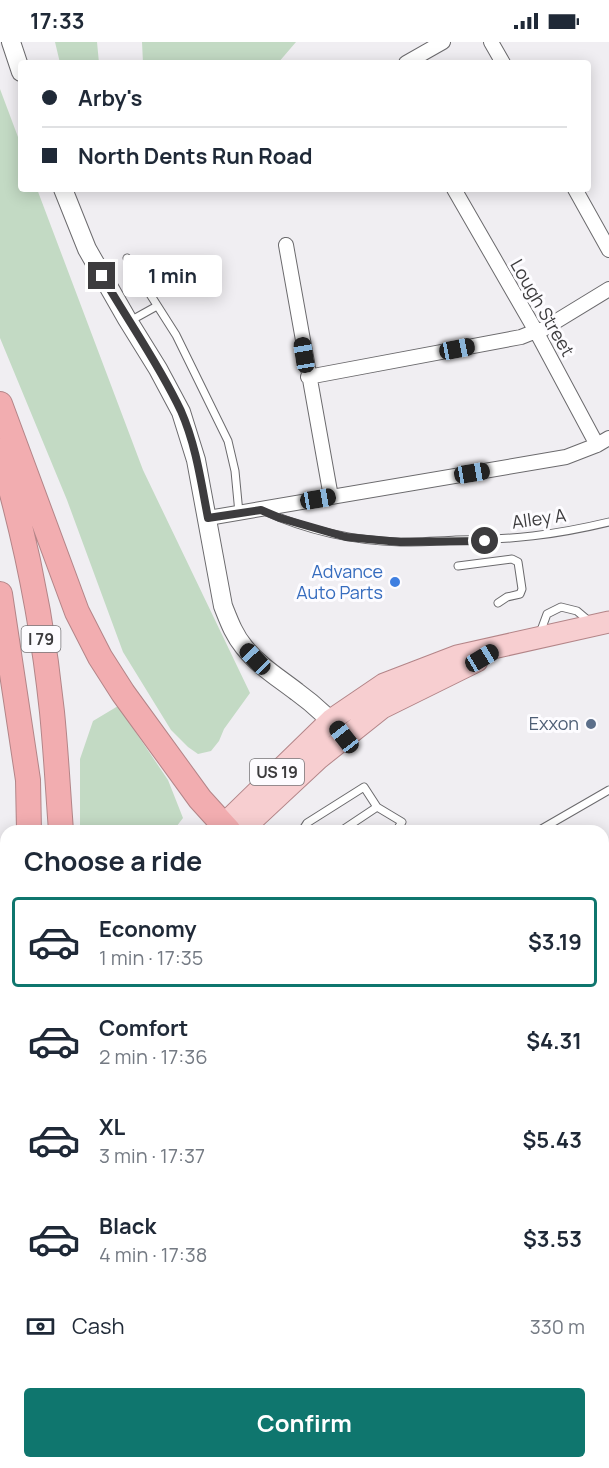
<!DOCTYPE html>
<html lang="en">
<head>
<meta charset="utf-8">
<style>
	body { margin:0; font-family:Manrope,sans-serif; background:#f6f6f7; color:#1f2937; height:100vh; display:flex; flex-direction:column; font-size:22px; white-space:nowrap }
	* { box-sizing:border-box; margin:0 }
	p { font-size:20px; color:#747a83 }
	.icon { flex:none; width:33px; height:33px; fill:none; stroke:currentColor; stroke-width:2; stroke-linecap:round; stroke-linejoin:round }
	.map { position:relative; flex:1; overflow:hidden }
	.side { position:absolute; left:0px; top:783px; width:609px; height:644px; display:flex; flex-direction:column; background:#fff; border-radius:18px 18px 0 0; box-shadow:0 3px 15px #0003 }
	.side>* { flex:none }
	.top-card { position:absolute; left:18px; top:18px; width:573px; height:132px; border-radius:6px; box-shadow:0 3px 15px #0003; display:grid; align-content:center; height:132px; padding:0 24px; background:#fff }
	.end { position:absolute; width:27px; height:27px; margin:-14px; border:8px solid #3d3c3e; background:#fff; box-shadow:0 0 0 3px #fff }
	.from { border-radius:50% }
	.bubble { position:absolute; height:42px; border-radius:6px; background:#fff; box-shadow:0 3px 15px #0003; font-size:20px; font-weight:700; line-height:42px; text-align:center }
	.car { position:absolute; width:18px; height:36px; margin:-18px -9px; border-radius:8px; box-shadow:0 0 4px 2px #0007; background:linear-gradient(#222 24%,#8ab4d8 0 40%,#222 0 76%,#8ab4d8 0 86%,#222 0) }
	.top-card b { display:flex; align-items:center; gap:21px; height:57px; font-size:22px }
	.top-card b+b { border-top:2px solid #e0e1e3 }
	.top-card i { width:15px; height:15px; background:#1f2937 }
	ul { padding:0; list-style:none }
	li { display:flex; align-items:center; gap:18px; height:90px; margin:0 12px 9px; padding:0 12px; border:3px solid transparent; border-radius:6px }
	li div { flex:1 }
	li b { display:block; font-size:22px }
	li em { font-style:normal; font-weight:700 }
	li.active { border-color:#0f766e }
	li>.icon { width:54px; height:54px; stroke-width:1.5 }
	h2 { padding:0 24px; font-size:27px; line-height:72px }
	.pay { display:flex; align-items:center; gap:15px; height:66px; padding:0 24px; font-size:22px }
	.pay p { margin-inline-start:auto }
	.button { display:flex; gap:12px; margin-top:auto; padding:12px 24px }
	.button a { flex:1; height:69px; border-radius:6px; background:#0f766e; color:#fff; font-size:24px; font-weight:700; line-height:69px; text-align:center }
	.status { display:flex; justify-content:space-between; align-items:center; height:42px; padding:0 30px; background:#fff; direction:ltr }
	.status svg { height:16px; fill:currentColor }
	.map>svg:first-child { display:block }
	.green { fill:#c3dac4 }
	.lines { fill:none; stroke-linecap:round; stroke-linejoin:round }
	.lane-casing { stroke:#6b6a6d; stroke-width:9 }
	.street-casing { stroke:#6b6a6d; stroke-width:16 }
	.secondary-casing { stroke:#6b6a6d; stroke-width:20 }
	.primary-casing { stroke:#b38588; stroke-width:23 }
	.highway-casing { stroke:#b38588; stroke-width:26 }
	.lane { stroke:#fff; stroke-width:7 }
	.street { stroke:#fff; stroke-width:14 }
	.secondary { stroke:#fff; stroke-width:18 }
	.primary { stroke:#f7ced0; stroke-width:21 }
	.highway { stroke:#f2adb0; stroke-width:24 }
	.route { stroke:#3d3c3e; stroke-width:8 }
	.shop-dot { fill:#3f7fe0; stroke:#fdfcff; stroke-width:2 }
	.service-dot { fill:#5c6f8a; stroke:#fdfcff; stroke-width:2 }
	.labels { text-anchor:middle; stroke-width:6; stroke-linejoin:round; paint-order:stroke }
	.shield { fill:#fdfcff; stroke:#777678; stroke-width:1.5 }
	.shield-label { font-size:16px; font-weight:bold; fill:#3d3c3e }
	.street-label { font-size:18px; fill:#3d3c3e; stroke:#fdfcff }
	.shop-label { font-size:18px; fill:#366cbe; stroke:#fdfcff; text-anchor:end }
	.service-label { font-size:18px; fill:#4e5e75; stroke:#fdfcff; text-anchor:end }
</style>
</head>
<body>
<div class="status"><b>17:33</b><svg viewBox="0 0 49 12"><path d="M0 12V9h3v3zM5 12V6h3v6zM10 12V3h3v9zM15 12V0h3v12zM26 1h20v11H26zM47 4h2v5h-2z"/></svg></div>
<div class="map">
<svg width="609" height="1426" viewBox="0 0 609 1426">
	<rect width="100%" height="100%" fill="#f0eef2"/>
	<path class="green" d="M55 0H97L99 21H60Z
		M142 0H296L278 21H143Z
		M0 47 21 103V147H37L143 428 250 651 224 687 219 699 211 709 198 712 188 705 171 688 123 610 67 458 0 296Z
		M118 664 168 738 183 776 173 789H80V717L93 679Z
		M603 1163 609 1170V1426H212V1421L603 1420Z
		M14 1420H151L152 1426H12Z"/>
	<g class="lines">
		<g class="lane-casing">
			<path id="lane" d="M127 216 176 293 228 399 235 429 239 471
				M130 279 157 264
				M264 469C306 488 354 499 401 500 419 500 437 499 456 498 511 498 555 493 609 480
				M458 524 512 517 518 520 522 547 520 552 507 555 498 561
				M540 591 547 572 561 565 577 569 590 580
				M302 789 307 781 364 745 377 765 402 780 396 789
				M341 789 377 765
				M538 789 609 748
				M603 908 609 910"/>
		</g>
		<g class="street-casing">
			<path id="street" d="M491 0 503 21
				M406 21 443 0
				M454 147 537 291 597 403
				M575 147 609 208
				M286 203 331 455
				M537 291 609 247
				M308 335 521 295 536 289
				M208 476 566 415 597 403 609 396"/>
		</g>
		<g class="secondary-casing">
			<path id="secondary" d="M11 0 21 30
				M63 147 87 207 127 277 158 327 181 370 196 418 223 564C229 579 234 593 244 605 259 624 279 636 297 650 315 663 331 678 344 695"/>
		</g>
		<g class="primary-casing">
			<path id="primary" d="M217 789 331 678 384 642 457 614 609 580
				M241 789 318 717 382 666 477 619
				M0 993 6 988
				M0 1022 6 1016"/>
		</g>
		<g class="highway-casing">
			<path id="highway" d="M0 362 77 570 100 615 123 651 200 757 229 789
				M0 409C25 493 43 583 52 670 56 710 58 749 61 789
				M0 552 28 738 29 789
				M0 843 6 856
				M0 1147 6 1111
				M0 1301 6 1279
				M0 1356 6 1346"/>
		</g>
		<use href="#lane" class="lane"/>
		<use href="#street" class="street"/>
		<use href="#secondary" class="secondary"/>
		<use href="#primary" class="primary"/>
		<use href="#highway" class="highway"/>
	</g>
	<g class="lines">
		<path class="route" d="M102 234C128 279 159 322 181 369 196 403 201 440 208 476L261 468 280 476 346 495 400 500 485 499"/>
	</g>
	<circle class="shop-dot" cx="395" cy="540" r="6"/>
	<circle class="service-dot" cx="591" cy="682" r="6"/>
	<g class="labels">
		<g class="shield">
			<rect x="21.5" y="584" width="39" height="26" rx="4.5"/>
			<rect x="250" y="717" width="54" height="26" rx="4.5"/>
		</g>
		<g class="shield-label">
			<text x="41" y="603">I 79</text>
			<text x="277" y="736">US 19</text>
		</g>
		<g class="street-label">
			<text transform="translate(542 266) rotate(60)" y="6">Lough Street</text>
			<text transform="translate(539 477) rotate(-8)" y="6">Alley A</text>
		</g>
		<g class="shop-label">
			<text x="383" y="536">Advance<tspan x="383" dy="21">Auto Parts</tspan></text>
		</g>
		<g class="service-label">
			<text x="579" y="688">Exxon</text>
		</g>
	</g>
</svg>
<i class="end from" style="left:485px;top:499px"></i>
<i class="end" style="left:102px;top:234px"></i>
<div class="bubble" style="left:123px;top:213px;width:99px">1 min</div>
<i class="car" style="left:457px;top:307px;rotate:79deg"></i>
<i class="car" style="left:304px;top:313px;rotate:351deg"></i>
<i class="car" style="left:472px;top:431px;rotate:81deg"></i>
<i class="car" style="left:318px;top:457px;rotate:80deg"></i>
<i class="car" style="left:482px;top:616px;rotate:59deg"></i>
<i class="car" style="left:255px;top:617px;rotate:316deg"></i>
<i class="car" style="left:344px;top:695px;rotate:322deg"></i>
<div class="top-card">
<b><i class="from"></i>Arby's</b>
<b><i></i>North Dents Run Road</b>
</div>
<section class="side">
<h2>Choose a ride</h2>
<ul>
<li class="active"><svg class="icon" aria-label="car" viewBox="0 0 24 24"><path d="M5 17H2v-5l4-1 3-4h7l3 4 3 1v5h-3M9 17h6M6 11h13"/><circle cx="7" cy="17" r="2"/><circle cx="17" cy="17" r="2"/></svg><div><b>Economy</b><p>1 min · 17:35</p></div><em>$3.19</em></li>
<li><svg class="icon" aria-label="car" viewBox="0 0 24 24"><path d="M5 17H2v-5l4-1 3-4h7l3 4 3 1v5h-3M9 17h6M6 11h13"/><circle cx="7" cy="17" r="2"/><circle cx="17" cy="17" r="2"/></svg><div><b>Comfort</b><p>2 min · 17:36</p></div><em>$4.31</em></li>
<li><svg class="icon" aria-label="car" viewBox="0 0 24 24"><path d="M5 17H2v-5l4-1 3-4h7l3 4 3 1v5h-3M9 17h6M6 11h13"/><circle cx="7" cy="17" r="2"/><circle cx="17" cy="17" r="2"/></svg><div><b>XL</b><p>3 min · 17:37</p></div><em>$5.43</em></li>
<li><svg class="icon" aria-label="car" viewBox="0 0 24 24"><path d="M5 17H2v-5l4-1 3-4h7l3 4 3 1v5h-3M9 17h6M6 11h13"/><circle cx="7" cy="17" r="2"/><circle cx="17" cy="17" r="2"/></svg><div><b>Black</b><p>4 min · 17:38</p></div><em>$3.53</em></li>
</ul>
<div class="pay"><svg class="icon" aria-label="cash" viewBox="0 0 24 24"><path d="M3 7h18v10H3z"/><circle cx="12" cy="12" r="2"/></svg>Cash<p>330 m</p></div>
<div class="button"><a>Confirm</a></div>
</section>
</div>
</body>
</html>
